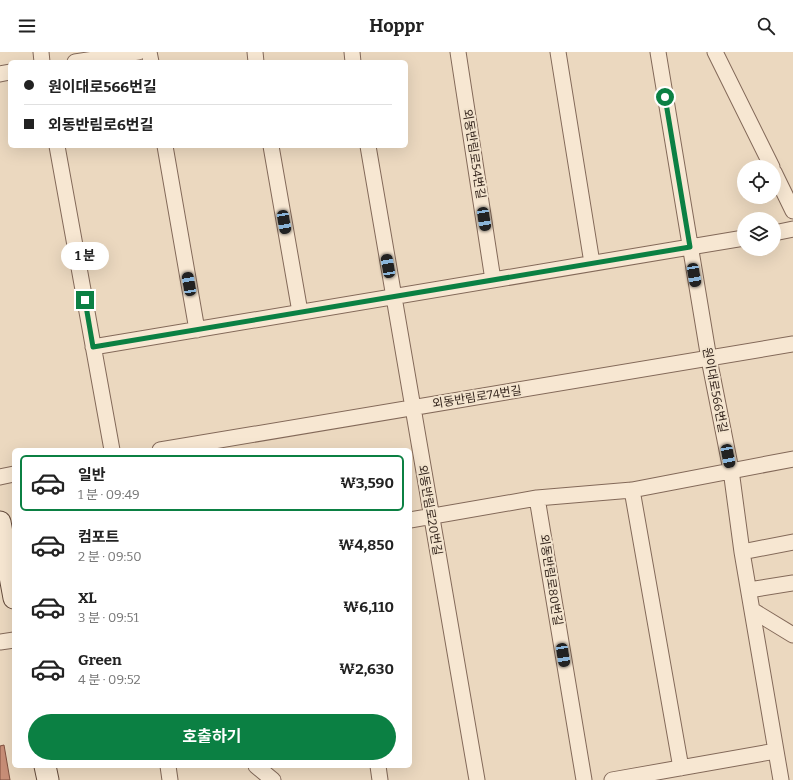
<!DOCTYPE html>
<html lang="ko">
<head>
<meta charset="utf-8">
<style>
	body { margin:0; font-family:Bitter,"Noto Sans KR",serif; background:#f2f2f2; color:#222; height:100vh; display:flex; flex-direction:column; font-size:15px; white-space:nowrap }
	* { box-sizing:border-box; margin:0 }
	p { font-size:13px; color:#767676 }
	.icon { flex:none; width:22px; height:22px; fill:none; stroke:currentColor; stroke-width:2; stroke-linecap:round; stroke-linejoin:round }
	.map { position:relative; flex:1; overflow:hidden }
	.sheet { position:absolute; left:12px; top:396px; width:400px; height:320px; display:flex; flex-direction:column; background:#fff; border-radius:6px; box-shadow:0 4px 16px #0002 }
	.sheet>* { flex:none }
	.guide { position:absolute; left:8px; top:8px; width:400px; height:88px; border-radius:6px; box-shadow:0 4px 16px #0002; display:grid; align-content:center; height:88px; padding:0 16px; background:#fff }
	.buttons { position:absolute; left:737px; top:108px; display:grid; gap:8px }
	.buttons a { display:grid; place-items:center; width:44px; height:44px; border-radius:50%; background:#fff; box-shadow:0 4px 16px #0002; font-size:20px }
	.end { position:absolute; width:18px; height:18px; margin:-9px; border:5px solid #0b8043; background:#fff; box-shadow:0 0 0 2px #fff }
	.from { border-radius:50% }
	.bubble { position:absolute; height:28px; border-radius:14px; background:#fff; box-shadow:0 4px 16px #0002; font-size:13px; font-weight:700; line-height:28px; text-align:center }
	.car { position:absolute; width:12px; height:24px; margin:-12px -6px; border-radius:5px; box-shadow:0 0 3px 1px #0007; background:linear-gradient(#222 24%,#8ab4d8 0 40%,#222 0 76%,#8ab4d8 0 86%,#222 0) }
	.guide b { display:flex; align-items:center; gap:14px; height:38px; font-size:15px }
	.guide b+b { border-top:1px solid #e0e0e0 }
	.guide i { width:10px; height:10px; background:#222 }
	ul { padding:7px 0 0; list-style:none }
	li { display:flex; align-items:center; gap:12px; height:56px; margin:0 8px 6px; padding:0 8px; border:2px solid transparent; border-radius:6px }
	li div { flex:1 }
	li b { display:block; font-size:15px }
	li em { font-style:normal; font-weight:700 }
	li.active { border-color:#0b8043 }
	li>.icon { width:36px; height:36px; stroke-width:1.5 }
	.action { display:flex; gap:8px; margin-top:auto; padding:8px 16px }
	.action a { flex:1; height:46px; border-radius:24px; background:#0b8043; color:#fff; font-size:16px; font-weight:700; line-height:46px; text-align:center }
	header { display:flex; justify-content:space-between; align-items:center; height:52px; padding:0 16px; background:#fff; font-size:18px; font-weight:700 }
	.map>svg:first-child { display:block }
	.building { fill:#c88e77; stroke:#815140 }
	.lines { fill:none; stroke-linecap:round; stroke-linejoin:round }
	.minor-casing { stroke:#836959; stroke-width:17 }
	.secondary-casing { stroke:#644b3c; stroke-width:23 }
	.minor { stroke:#f7e7d2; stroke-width:15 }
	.secondary { stroke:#f7e7d2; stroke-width:21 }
	.route { stroke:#0b8043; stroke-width:5 }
	.labels { text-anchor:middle; stroke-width:4; stroke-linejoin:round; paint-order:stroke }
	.street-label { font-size:12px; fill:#33241c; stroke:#f3e4ce }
</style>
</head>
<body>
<header><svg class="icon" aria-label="menu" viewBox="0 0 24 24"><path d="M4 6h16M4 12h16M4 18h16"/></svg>Hoppr<svg class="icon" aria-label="search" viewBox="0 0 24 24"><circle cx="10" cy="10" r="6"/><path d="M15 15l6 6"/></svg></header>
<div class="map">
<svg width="793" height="728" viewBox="0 0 793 728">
	<rect width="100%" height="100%" fill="#ebd8bf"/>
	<path class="building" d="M4 693 10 728H0V694Z"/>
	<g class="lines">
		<g class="minor-casing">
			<path id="minor" d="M41 0 42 10
				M149 0 151 10
				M255 0 256 10
				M352 0 353 10
				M458 0 493 228
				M558 0 592 211
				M658 0 709 307 731 418 742 500 781 728
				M715 0 772 115
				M75 10 138 0
				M0 22 10 20
				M57 94 112 398
				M165 94 197 278
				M271 94 300 260
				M368 94 477 728
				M774 120 793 159
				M774 181 793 177
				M93 295 744 186
				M160 398 793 292
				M0 425 14 422
				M632 438 681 716
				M537 446 584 728
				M410 468 537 446 632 438 793 407
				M742 500 793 490
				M749 538 793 531
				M752 558 793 583
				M0 590 14 588
				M168 714 170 728
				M256 714 273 728
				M378 714 380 728
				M612 728 776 699"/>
		</g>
		<g class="secondary-casing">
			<path id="secondary" d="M0 470 14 546
				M45 714 48 728"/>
		</g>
		<use href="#minor" class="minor"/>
		<use href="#secondary" class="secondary"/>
	</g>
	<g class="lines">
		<path class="route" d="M85 248 93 295 690 195 665 45"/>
	</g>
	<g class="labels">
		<g class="street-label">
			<text transform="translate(474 102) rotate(81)" y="4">외동반림로54번길</text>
			<text transform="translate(715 338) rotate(79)" y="4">원이대로566번길</text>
			<text transform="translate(477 345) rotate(-9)" y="4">외동반림로74번길</text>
			<text transform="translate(430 458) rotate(80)" y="4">외동반림로20번길</text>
			<text transform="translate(551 528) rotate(81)" y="4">외동반림로80번길</text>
		</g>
	</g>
</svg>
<div class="buttons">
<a><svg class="icon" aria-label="locate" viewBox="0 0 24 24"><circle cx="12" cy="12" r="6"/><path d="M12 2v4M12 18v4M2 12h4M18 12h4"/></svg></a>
<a><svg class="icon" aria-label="layers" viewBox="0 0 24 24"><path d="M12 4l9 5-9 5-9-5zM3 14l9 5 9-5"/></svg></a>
</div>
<i class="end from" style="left:665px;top:45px"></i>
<i class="end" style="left:85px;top:248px"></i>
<div class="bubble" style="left:61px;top:190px;width:48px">1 분</div>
<i class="car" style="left:484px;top:167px;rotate:171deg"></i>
<i class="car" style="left:284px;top:170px;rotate:170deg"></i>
<i class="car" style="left:388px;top:214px;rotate:350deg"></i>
<i class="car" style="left:694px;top:223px;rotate:170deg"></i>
<i class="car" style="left:189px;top:232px;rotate:350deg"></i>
<i class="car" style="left:728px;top:404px;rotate:169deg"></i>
<i class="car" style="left:563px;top:603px;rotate:171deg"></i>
<div class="guide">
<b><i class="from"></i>원이대로566번길</b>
<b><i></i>외동반림로6번길</b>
</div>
<section class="sheet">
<ul>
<li class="active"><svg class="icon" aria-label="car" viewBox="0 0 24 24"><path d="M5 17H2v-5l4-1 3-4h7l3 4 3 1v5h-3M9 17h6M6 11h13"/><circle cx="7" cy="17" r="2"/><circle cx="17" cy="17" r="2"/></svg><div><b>일반</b><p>1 분 · 09:49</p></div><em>₩3,590</em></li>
<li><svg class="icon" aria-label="car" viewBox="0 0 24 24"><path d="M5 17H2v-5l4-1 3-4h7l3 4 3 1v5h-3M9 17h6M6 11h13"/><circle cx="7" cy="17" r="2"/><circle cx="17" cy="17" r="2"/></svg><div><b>컴포트</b><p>2 분 · 09:50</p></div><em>₩4,850</em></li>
<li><svg class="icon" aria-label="car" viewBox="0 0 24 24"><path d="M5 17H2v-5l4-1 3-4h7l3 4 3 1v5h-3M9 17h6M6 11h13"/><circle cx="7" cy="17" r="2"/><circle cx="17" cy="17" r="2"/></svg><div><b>XL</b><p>3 분 · 09:51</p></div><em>₩6,110</em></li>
<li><svg class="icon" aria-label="car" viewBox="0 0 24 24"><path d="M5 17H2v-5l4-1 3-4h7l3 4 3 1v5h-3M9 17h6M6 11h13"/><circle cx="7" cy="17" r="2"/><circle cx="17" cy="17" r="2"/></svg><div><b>Green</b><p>4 분 · 09:52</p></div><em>₩2,630</em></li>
</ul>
<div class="action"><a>호출하기</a></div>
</section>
</div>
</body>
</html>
